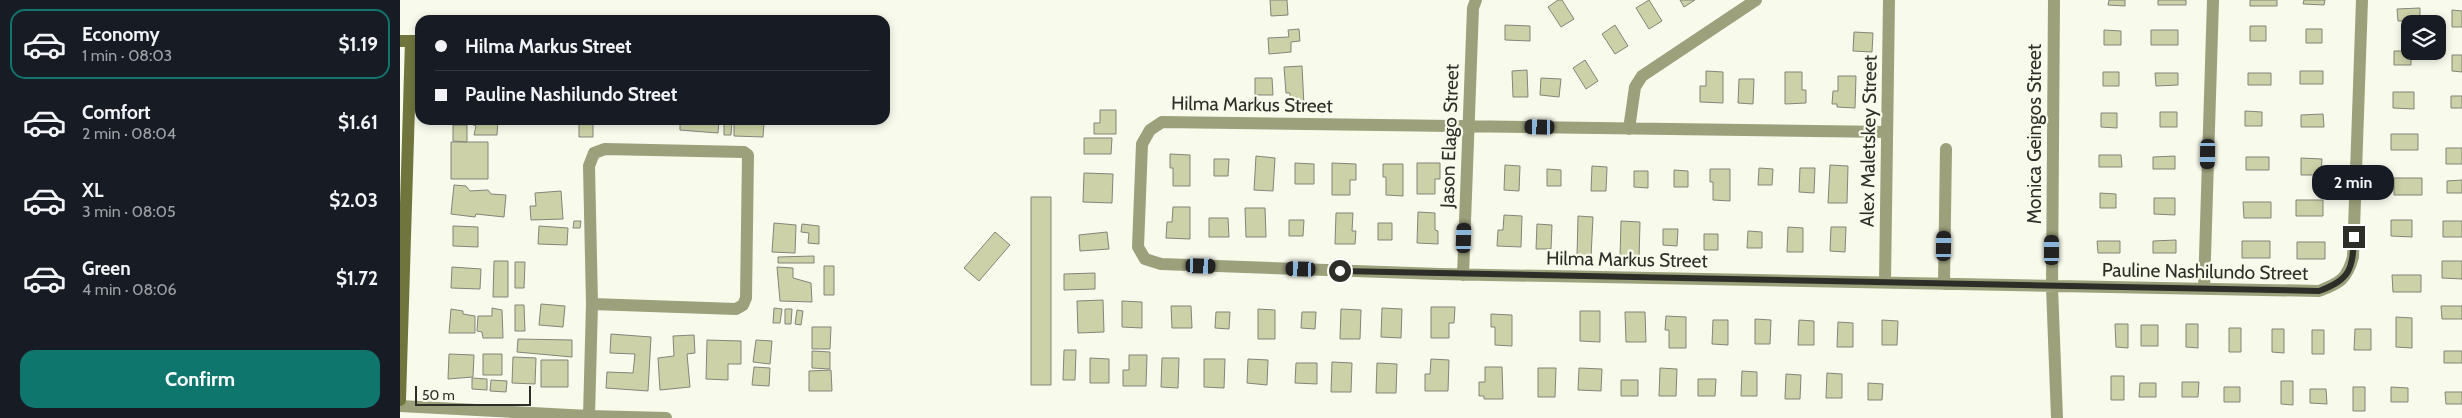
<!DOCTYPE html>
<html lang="en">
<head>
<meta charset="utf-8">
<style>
	body { margin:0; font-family:Cabin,sans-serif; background:#242831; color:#f1f3f6; height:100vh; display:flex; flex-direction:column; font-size:19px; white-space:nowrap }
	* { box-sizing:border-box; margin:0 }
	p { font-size:16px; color:#9ea1a6 }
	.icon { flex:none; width:28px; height:28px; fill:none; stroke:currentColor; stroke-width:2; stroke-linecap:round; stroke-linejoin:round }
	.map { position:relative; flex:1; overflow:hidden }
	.side { display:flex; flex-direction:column; background:#171b24; width:400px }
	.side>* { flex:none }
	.guide { position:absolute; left:15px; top:15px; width:475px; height:110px; border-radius:15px; box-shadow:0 2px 8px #0003; display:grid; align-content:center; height:110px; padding:0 20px; background:#171b24 }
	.fabs { position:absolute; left:2001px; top:15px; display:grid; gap:10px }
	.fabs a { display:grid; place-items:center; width:45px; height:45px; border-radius:10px; background:#171b24; box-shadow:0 2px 8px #0003; font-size:25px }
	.scale { position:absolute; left:15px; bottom:12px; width:116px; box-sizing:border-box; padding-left:5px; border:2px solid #2d2e28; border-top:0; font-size:14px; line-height:18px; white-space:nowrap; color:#2d2e28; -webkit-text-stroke:4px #f8faec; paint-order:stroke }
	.end { position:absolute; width:22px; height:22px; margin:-11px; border:6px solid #2d2e28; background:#fff; box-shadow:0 0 0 2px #fff }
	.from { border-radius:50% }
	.bubble { position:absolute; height:35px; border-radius:15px; background:#171b24; box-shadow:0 2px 8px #0003; font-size:16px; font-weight:700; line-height:35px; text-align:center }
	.car { position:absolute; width:15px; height:30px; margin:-15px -8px; border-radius:6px; box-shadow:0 0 4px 1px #0007; background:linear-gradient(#222 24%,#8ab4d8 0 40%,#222 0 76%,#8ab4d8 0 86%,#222 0) }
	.guide b { display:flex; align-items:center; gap:18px; height:48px; font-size:19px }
	.guide b+b { border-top:1px solid #363941 }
	.guide i { width:12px; height:12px; background:#f1f3f6 }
	ul { padding:9px 0 0; list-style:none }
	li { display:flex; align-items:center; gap:15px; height:70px; margin:0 10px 8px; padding:0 10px; border:2px solid transparent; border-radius:15px }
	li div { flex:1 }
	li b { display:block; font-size:19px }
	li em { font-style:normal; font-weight:700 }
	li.on { border-color:#0f766e }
	li>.icon { width:45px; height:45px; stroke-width:1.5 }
	.button { display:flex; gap:10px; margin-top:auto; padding:10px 20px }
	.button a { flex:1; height:58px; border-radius:15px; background:#0f766e; color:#fff; font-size:20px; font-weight:700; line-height:58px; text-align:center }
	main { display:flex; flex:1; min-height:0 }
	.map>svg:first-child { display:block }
	.building { fill:#ccd1a7; stroke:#838579 }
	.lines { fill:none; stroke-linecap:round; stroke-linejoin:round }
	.street { stroke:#9ca07b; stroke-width:12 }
	.secondary { stroke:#70753d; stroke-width:12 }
	.route { stroke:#2d2e28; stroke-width:6 }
	.labels { text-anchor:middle; stroke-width:4.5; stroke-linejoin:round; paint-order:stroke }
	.street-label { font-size:19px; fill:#2d2e28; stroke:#f8faec }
</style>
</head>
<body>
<main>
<section class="side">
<ul>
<li class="on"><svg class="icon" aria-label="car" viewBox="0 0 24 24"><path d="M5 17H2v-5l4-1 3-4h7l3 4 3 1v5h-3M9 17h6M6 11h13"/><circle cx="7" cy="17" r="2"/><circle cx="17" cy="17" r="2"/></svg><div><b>Economy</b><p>1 min · 08:03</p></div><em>$1.19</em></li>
<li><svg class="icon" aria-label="car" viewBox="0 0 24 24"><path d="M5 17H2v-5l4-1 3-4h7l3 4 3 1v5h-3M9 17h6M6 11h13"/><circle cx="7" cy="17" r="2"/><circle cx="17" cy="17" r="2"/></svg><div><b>Comfort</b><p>2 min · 08:04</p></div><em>$1.61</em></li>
<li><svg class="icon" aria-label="car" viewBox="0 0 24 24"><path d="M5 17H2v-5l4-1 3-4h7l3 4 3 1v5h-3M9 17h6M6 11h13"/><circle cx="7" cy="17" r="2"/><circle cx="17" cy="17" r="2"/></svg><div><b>XL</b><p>3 min · 08:05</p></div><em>$2.03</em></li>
<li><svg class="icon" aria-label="car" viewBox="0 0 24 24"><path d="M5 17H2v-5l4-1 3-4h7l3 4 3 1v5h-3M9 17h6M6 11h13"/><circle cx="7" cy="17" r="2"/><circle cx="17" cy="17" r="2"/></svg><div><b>Green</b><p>4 min · 08:06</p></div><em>$1.72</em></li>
</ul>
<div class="button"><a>Confirm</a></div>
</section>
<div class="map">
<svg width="2062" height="418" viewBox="0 0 2062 418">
	<rect width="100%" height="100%" fill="#f8faec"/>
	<path class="building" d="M870 0H887L888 15 871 16Z
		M1158 0H1162L1174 19 1161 27 1148 7Z
		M1249 0 1262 21 1249 29 1236 8Z
		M1280 0H1295L1284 7Z
		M1709 0H1725V6L1708 5Z
		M1758 0H1786V5H1758Z
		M1850 0H1877V6H1850Z
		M1904 0H1925L1924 5 1903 4Z
		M2020 8V21H1998L1997 9Z
		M2052 10 2062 11V27H2052Z
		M1105 25 1130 26V41L1105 40Z
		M1215 25 1228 46 1215 54 1202 34Z
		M1850 26H1866V41H1850Z
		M899 29 900 41 891 42V52L869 54 868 38 889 37 888 30Z
		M1906 29H1922V43H1906Z
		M1704 30 1721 31V45H1704Z
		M1751 30H1778V45H1751Z
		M1454 32 1473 33 1472 52 1453 51Z
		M1994 51H2011V65H1994Z
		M2052 55H2062V72L2052 71Z
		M1185 60 1198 81 1186 89 1173 68Z
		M902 66 904 106H890V93H886L884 67Z
		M1127 70 1128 97H1113L1112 71Z
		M1306 71 1323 72V103L1300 102V86H1306Z
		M1900 71H1923V84H1900Z
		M1385 72H1402V90H1406V103L1385 104Z
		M1703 72H1719V86H1703Z
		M1755 73H1778V85L1756 86Z
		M1848 73H1871V85H1848Z
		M1438 76H1456L1455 108 1437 107V104H1432L1433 91H1438Z
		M855 78H872L873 95H855Z
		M1141 78 1161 79 1159 97 1140 95Z
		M1339 79H1354L1353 104 1338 103Z
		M1993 92H2014V109L1993 108Z
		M2051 96H2062V108H2051Z
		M700 110H716V134H694V123H700Z
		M1845 111 1862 112V126H1845Z
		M1760 112H1777V127H1760Z
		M1701 113H1717V128L1701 127Z
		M1923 114 1924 127H1901V115Z
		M71 120H98L97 135H74L76 126 71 124Z
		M179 120H193V137H179Z
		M280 120H319L318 133 280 130Z
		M324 120H332L331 135H324Z
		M334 120H356L355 122H364L363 137 334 136Z
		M53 125H67V142L53 141Z
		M1991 134H2018V150H1991Z
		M684 138H712L711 154H684Z
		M51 142H88V179H51Z
		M2046 148H2062V164H2046Z
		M770 154 790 155V186H773V168H770Z
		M1699 155H1721L1722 167H1699Z
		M856 156 875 158 873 191 854 190Z
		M1775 156V169H1753V157Z
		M1846 157H1869V170H1846Z
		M1901 158 1922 159 1921 175H1901Z
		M814 159H829L828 176H814Z
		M895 163 914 164V184H895Z
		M932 163 956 164V180H950V195H932Z
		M1017 163H1040V179H1035V194H1017Z
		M983 164H1003V196L986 195V177H983Z
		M1105 165 1120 166 1119 191 1104 190Z
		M1430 165 1448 166 1447 203H1428Z
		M1192 166 1207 167 1206 191H1191Z
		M1359 168 1373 169 1372 185H1358Z
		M1400 168H1415L1414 193 1399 192Z
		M1147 169 1161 170V186H1147Z
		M1310 169H1330V201L1313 200V182H1310Z
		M1274 170 1288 171V187H1274Z
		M1234 171H1248V188L1234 187Z
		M684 173 713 174 712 203 683 202Z
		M1994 178H2022V195H1994Z
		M2062 180V193H2047V181Z
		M54 185 66 186 70 191 88 190 91 194 106 195 104 217 76 214 75 217 51 214Z
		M161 191 163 219 131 220 130 206H136L135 193Z
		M1700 193 1716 194V208H1700Z
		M631 197H651V385H631Z
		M1754 198H1775V215L1754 214Z
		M1896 200H1923V216H1896Z
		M1843 202H1871V218H1844Z
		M773 207H790V239L766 238 767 222H772Z
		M845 208H865L866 237H846Z
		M1018 212 1035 213V230L1038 231V244L1017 243Z
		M936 213H953L952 231H956L955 244H935Z
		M1104 215 1122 216 1121 247 1097 246 1098 230H1103Z
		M1178 216 1193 217 1191 257H1177Z
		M809 218H828L829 237H809Z
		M889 220H904L903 236H889Z
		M1991 220H2012V237L1991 236Z
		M174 221H181L180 228H173Z
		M1221 221 1240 222 1239 260 1220 259Z
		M2043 221H2062V237H2043Z
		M374 223 396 225 395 253 372 252Z
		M978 223H992V240H978Z
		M402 224 419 226V244L408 243 409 233 401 232Z
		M1137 224 1152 225 1151 249H1136Z
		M53 226 78 227V247L53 246Z
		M139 226 168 228 167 245 138 244Z
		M1388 227 1403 228V252H1387Z
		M1431 227H1446L1445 252 1430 251Z
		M1263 229H1278L1277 246 1263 245Z
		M1348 231 1362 232V248H1347Z
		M595 232 610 245 579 281 564 268Z
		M707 232 709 249 680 251 679 235Z
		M1304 234H1318V250H1304Z
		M1776 240V253H1753V241Z
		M1697 241H1720V253H1698Z
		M1842 241H1870V258H1842Z
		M1897 242H1925V259H1897Z
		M414 256V263H378V257Z
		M94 261H108V297H93Z
		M2042 261H2062V279L2042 278Z
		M115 262H125L124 288H115Z
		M424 266H434V295H424Z
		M52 267 81 269 80 289 51 288Z
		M377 267 393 268V278L411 283 412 302 380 301Z
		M695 273V289L664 290V274Z
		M1992 275H2021V292H1993Z
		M703 300 704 332 678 333 677 301Z
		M722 301 742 302V328L722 327Z
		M141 304 165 306 163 327 139 325Z
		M115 305H124L125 331H115Z
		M771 306H791L792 328H772Z
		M2041 306H2062V319H2042Z
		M1031 307H1055L1054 323H1049V338H1031Z
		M92 308 102 310 103 338H83L82 332 77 331 78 316H92Z
		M374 308 382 309 380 323H373Z
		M982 308 1002 309 1001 338 981 337Z
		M51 309 63 311V314L75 316V333H49Z
		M385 309H392L391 324H385Z
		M858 309 875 310V339H858Z
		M941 309 961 310 960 339H940Z
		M397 310 403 311 401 325 395 324Z
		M1180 311H1200V342L1180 341Z
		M816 312H830L829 329 815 328Z
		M902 312H916L915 329 901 328Z
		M1225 312H1245L1246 342H1226Z
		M1091 314 1112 315V346L1095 345V327H1091Z
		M1266 316 1286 317V348H1269V330H1265Z
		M1996 317 2012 318V348L1996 347Z
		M1355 319 1371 320 1370 344H1355Z
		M1313 320H1328V345L1312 344Z
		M1399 320 1414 321V345H1398Z
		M1482 320 1498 321 1497 345H1482Z
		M1438 322 1453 323V347H1437Z
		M1715 324H1728V348L1716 347Z
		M1786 324H1798V348L1786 347Z
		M1741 325H1758V346H1741Z
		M412 327H431L430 349H412Z
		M1829 328H1841V352H1829Z
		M1872 329H1884V353L1872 352Z
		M1955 329H1971V350H1954Z
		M1912 330H1924V354H1912Z
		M211 334 251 337 248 391 206 388 207 372 233 373 235 354 210 353Z
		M294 335 295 353 287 354 290 387 260 390 258 358 274 356 273 336Z
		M118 339 172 340V357L117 352Z
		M307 340 341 341V364H328V380L306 379Z
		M356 340 372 341 370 364 353 362Z
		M664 350H676L675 380H663Z
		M412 351 430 352V369L412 368Z
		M2044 351H2062V363H2044Z
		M49 354 74 355 73 377 48 379Z
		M83 354H102V375H83Z
		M729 355H747L746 386H723V370H729Z
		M113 357 136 358 135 384 112 383Z
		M690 358 709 359V383H690Z
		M762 358H779L778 388 761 387Z
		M804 359H825L824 388 804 387Z
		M848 359 868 360 867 385 847 383Z
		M1031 359 1049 360 1048 391H1025V374H1030Z
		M141 360H168V387H141Z
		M932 362 952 363 951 392H931Z
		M896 363H917V384L895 383Z
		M977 363 997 364 996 393H976Z
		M354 367 370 368 369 386 352 385Z
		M1085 367H1102L1103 399H1084V396H1079V382H1085Z
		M1138 368H1156L1155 397H1138Z
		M1179 368 1202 369 1201 391 1178 390Z
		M1260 368 1277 369 1276 396H1259Z
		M431 370 432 391H409V371Z
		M1342 371 1357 372V396H1341Z
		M1427 373 1442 374V398H1426Z
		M1386 374 1401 375 1400 399H1385Z
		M1711 376H1724V400H1711Z
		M72 378 87 379V390L72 389Z
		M1298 379H1316L1315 396H1298Z
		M91 380 107 381 106 392 90 391Z
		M1221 380H1238V396H1221Z
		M1881 381H1893V405L1881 404Z
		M1782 382H1799L1798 397H1782Z
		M1468 383 1483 384 1482 400H1468Z
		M1740 383H1756V397H1739Z
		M1824 387H1840V402H1824Z
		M1953 387H1965V411H1953Z
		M1991 387 2008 388V402H1991Z
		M1910 389H1926L1927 404 1910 403Z
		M2045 392H2062V404H2046Z"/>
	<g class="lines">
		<path class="street" d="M1654 0 1652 287 1657 418
			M1229 129 1235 87 1242 76 1356 0
			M1487 132 762 122 750 130 742 144 738 247 745 259 761 264 1040 274 1919 291C1940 283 1947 279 1953 257L1962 0
			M1063 275 1073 8 1076 0
			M1485 282 1489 0
			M1544 284 1546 149
			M1804 289 1813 0
			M0 406 189 416 266 418
			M189 416 192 304 189 166 194 153 205 149 344 152 348 155 346 298 343 305 336 309 192 304"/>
		<path class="secondary" d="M0 41H20
			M0 400 11 41"/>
	</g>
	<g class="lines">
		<path class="route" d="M940 271 1919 291C1950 280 1953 269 1954 237"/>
	</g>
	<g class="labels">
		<g class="street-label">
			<text transform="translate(852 104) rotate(1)" y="7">Hilma Markus Street</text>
			<text transform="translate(1634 134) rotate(-90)" y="7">Monica Geingos Street</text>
			<text transform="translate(1049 136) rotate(-88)" y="7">Jason Elago Street</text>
			<text transform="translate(1468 141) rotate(-89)" y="7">Alex Maletskey Street</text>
			<text transform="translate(1227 259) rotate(1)" y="7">Hilma Markus Street</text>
			<text transform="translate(1805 271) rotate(1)" y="7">Pauline Nashilundo Street</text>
		</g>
	</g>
</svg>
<div class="fabs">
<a><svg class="icon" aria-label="layers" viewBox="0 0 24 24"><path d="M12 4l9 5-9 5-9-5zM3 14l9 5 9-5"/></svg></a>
</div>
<div class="scale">50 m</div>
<i class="end from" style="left:940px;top:271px"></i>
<i class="end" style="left:1954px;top:237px"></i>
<div class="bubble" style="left:1912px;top:165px;width:82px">2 min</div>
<i class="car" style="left:1140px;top:127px;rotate:271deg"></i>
<i class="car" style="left:1808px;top:154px;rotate:181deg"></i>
<i class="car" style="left:1064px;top:238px;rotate:2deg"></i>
<i class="car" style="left:1544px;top:246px;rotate:1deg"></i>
<i class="car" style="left:1652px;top:250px;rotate:0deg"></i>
<i class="car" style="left:801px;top:266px;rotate:92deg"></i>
<i class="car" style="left:901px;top:269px;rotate:272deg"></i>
<div class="guide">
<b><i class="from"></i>Hilma Markus Street</b>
<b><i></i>Pauline Nashilundo Street</b>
</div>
</div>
</main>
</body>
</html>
